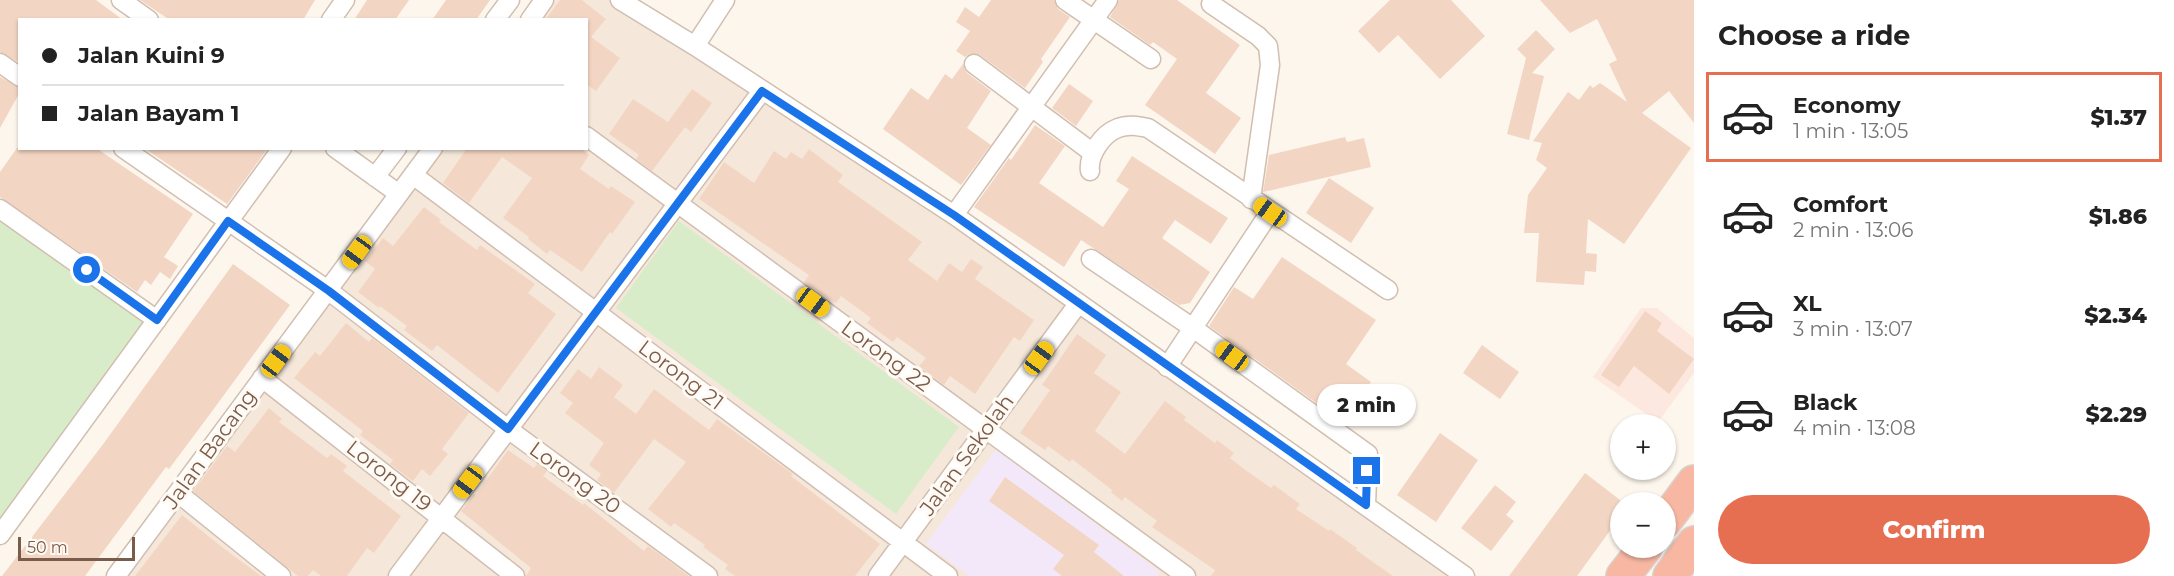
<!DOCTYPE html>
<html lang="en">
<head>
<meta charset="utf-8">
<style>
	body { margin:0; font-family:Montserrat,sans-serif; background:#f2f2f2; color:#222; height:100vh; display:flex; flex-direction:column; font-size:22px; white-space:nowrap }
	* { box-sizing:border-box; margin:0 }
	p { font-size:20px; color:#767676 }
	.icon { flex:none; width:33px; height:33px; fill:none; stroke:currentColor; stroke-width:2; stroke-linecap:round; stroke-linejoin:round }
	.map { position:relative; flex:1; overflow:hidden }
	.drawer { display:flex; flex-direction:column; background:#fff; width:480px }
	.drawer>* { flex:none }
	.top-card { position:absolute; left:18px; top:18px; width:570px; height:132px; border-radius:0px; box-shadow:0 2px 4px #0004; display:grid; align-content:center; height:132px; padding:0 24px; background:#fff }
	.fabs { position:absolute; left:1610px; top:414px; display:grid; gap:12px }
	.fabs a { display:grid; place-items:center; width:66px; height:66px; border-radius:50%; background:#fff; box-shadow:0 2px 4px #0004; font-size:30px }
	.scale { position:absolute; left:18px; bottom:15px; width:117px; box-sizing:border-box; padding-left:6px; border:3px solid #7a5c4d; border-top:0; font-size:16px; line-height:21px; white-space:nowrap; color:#7a5c4d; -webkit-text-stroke:4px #fffaf3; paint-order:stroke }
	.end { position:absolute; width:27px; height:27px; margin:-14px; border:8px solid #1a73e8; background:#fff; box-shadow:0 0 0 3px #fff }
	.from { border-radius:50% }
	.bubble { position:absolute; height:42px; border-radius:21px; background:#fff; box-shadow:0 2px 4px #0004; font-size:20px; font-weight:800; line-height:42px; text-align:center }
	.car { position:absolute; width:18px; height:36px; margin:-18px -9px; border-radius:8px; box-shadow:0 0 4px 2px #0007; background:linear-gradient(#f5c518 24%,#345 0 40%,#f5c518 0 76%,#345 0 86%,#f5c518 0) }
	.top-card b { display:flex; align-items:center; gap:21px; height:57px; font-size:22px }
	.top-card b+b { border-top:2px solid #e0e0e0 }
	.top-card i { width:15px; height:15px; background:#222 }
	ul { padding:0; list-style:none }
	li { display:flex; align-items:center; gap:18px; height:90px; margin:0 12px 9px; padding:0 12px; border:3px solid transparent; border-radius:0px }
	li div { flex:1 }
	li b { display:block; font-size:22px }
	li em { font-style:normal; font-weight:800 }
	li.current { border-color:#e76f51 }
	li>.icon { width:54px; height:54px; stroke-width:1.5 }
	h2 { padding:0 24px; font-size:27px; line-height:72px }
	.primary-button { display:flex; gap:12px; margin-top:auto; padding:12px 24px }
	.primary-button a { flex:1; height:69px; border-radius:36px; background:#e76f51; color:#fff; font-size:24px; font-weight:800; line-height:69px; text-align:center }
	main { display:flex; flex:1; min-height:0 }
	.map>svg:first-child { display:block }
	.residential { fill:#f5e8da }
	.commercial { fill:#fde8e0 }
	.education { fill:#f3e8fa }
	.green { fill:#d8ecc9 }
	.building { fill:#f3d5c3 }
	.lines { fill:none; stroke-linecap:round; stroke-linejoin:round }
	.street-casing { stroke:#d1beb0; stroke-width:21 }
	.highway-casing { stroke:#dad1cd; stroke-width:36 }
	.street { stroke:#fff; stroke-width:18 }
	.highway { stroke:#f7b7a3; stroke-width:33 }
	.route { stroke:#1a73e8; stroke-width:8 }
	.labels { text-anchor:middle; stroke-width:6; stroke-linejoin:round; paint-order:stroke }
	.street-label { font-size:21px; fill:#7a5c4d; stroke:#fffaf3 }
</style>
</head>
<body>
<main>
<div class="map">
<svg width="1694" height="576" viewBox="0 0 1694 576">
	<rect width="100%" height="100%" fill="#fdf6ec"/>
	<path class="residential" d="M540 0H621L1474 576H119L432 149 586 148V20L526 19Z"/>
	<path class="commercial" d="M1641 308H1657L1694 338V373L1658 422 1593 377Z"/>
	<path class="education" d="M996 449 1160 572 1157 576H969L926 544Z"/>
	<path class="green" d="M0 214 157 320 0 535Z
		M679 221 959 427 896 514 616 308Z"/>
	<path class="building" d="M0 0H96L123 20H20V63L0 52Z
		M140 0H315L303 20H170Z
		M367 0H409L395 20H354Z
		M446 0H490L476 20H432Z
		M560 0H582L607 20H605L591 37 620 58 596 91 586 84V20H545Z
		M991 0H1054L1058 9 1070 17 1041 59 1043 62 1025 88 980 55 970 54 965 57 956 51 970 31 956 22 965 7 979 17Z
		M1119 0H1177L1240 45 1206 93 1241 118 1215 154 1145 105 1177 59 1153 42 1150 45 1110 17Z
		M1390 0H1451L1485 36 1440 79 1398 35 1379 53 1358 31Z
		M1540 0H1694V123L1669 91 1642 113 1691 148 1624 244 1588 219 1586 253 1597 254 1596 272 1585 271 1584 285 1536 282 1539 233H1524L1528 195 1547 168 1536 160 1542 143 1533 141 1568 92 1579 100 1590 85 1593 88 1600 83 1627 102 1609 64 1617 60 1597 19 1570 33Z
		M1536 30 1555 49 1532 73 1544 76 1529 140 1507 134 1526 58 1517 49Z
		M963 64 967 73 991 91 967 128 991 145 961 185 883 129 911 88 928 100 945 74 952 79Z
		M0 77 20 88V92L0 128Z
		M1069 84 1093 101 1076 126 1052 108Z
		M692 89 712 103 691 132 685 127 652 171 636 159 639 155 609 134 633 99 668 122Z
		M1035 125 1065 146 1039 183 1103 227 1129 189 1116 181 1132 156 1228 218 1211 244 1175 220 1162 238 1210 272 1190 303 1179 305 1081 240 1064 267 974 207 1009 158 1011 160Z
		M1345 137 1347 142 1364 138 1371 167 1263 192 1269 155Z
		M17 148H96L193 214 164 257 178 266 170 279 160 272 151 285 145 280 137 292 0 197V172Z
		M144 148H268L227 204Z
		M467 148H580L589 155 580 169 609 189 611 186 635 202 612 234 610 232 582 272 550 250 547 254 528 239 529 237 503 218 532 178 502 157 469 203 443 183Z
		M809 149 843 175 838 182 922 242 908 260 937 281 949 263 962 272 971 259 983 267 975 279 1034 320 1020 341 1014 337 975 394 950 376 944 385 919 366 926 358 897 337 893 342 867 323 871 318 841 296 836 303 804 282 809 275 699 199 724 162 754 183 774 151 786 159 791 152 802 159Z
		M1329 178 1374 208 1351 243 1306 213Z
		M424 207 441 220 439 222 477 250 480 245 535 284 528 293 556 314 498 393 437 345 432 351 404 330 407 326 380 306 379 308 358 292 375 269 365 261 383 238 393 246Z
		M1282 257 1376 320 1346 364 1371 382 1344 423 1209 326 1234 287 1253 299Z
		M233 264 290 305 213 410 169 469 166 467 85 576H2L104 443Z
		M1645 311 1662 323 1657 331 1694 359 1669 394 1634 366 1619 387 1601 375Z
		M346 323 369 342 372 338 469 413 442 449 448 454 430 476 422 469 413 481 390 464 393 460 360 435 363 431 294 378 315 352 320 356Z
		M1077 334 1106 355 1094 373 1121 392 1095 431 1125 454 1165 401 1186 417 1184 420 1215 443 1217 440 1234 453 1230 458 1244 469 1271 488 1274 485 1300 504 1296 509 1329 531 1330 529 1357 548 1356 550 1393 576H1211L1215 570 1152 527 1157 521 1125 497 1122 501 1111 492 1112 490 1072 459 1070 462 1048 446 1045 450 1020 433 1050 390 1042 385Z
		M1482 345 1519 372 1500 399 1463 373Z
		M599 367 623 385 614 397 636 414 654 389 709 430 717 419 793 474 791 476 880 544 855 576H735L725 569 728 565 703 547 705 545 674 523 671 527 648 509 686 462 654 439 614 493 597 480 601 474 589 465 604 443 565 413 573 403 560 393 578 369 591 379Z
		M269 408 282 419 279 422 327 458 331 454 347 466 343 471 401 516 374 553 367 548 347 576H321L313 570 308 576H298L193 491 227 446 235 452Z
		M1440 433 1478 460 1436 522 1397 495Z
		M508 450 534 468 537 464 547 471 543 476 583 505 584 503 644 551 648 546 689 576H526L531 568 461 511 474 494 476 495Z
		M1585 473 1620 500V517L1577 576H1509Z
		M1005 477 1099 545 1094 552 1124 576H1062L1053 569 1064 555 989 501Z
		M1495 485 1516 502 1506 515 1514 521 1491 551 1461 528Z
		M182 515 222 547 261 576H135Z"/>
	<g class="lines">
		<g class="street-casing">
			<path id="street" d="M121 0 149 20
				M620 0 695 46 954 215 1465 576
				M1065 0 1151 59
				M1211 4 1258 36 1268 46 1270 65 1251 199
				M331 20 345 0
				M495 20 510 0
				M530 20 544 0
				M695 46 725 0
				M0 63 20 77
				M974 64 1093 153
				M586 136 1186 576
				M123 148 329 291 508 429 708 576
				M335 148 399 194
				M1090 171C1088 155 1102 134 1118 128 1128 124 1138 126 1148 128L1388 290
				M413 175 948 576
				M375 177 397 148
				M0 209 157 320
				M954 215 1108 0
				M1091 259 1193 328 1368 454 1366 505
				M1167 367 1270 212
				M262 378 515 576
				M178 493 281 576
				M0 535 282 148
				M116 576 433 148
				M398 576 762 91
				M878 576 1078 304"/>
		</g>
		<g class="highway-casing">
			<path id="highway" d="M1665 521 1694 482
				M1623 576 1645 548
				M1670 576 1694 543"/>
		</g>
		<use href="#street" class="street"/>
		<use href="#highway" class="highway"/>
	</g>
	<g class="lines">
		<path class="route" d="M87 270 157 320 228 221 329 291 508 429 762 91 954 215 1366 505 1367 471"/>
	</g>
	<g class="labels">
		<g class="street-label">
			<text transform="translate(886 356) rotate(36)" y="7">Lorong 22</text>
			<text transform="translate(681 375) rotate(37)" y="7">Lorong 21</text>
			<text transform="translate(210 449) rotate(-54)" y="7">Jalan Bacang</text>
			<text transform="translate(967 455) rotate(-54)" y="7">Jalan Sekolah</text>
			<text transform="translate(389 476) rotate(38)" y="7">Lorong 19</text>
			<text transform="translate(575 478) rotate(36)" y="7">Lorong 20</text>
		</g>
	</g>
</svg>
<div class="fabs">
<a>+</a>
<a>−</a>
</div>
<div class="scale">50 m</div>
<i class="end from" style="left:87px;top:270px"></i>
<i class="end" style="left:1367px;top:471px"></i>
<div class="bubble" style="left:1317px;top:384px;width:99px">2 min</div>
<i class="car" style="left:1270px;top:212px;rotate:305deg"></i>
<i class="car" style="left:357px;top:252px;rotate:216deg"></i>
<i class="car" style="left:813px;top:302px;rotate:126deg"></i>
<i class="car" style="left:1232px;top:356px;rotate:306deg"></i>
<i class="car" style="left:1039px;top:358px;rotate:36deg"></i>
<i class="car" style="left:276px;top:361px;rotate:37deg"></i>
<i class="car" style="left:468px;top:482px;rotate:217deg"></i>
<div class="top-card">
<b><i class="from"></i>Jalan Kuini 9</b>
<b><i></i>Jalan Bayam 1</b>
</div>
</div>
<section class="drawer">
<h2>Choose a ride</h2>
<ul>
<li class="current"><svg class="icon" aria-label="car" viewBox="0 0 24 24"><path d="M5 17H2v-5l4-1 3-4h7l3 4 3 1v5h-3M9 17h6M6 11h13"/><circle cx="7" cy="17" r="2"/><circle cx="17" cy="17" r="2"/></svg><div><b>Economy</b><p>1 min · 13:05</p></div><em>$1.37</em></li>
<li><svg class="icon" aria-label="car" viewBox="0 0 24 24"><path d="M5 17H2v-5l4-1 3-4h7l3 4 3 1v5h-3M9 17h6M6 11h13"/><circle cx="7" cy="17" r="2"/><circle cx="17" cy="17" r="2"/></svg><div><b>Comfort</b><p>2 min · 13:06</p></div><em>$1.86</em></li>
<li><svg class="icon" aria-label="car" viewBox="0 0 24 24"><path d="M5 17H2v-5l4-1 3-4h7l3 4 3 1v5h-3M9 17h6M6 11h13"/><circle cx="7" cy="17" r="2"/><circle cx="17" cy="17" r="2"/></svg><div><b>XL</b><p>3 min · 13:07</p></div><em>$2.34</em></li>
<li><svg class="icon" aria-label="car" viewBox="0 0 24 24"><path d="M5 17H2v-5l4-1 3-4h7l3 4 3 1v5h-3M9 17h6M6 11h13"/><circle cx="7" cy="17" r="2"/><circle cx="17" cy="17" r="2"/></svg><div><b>Black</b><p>4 min · 13:08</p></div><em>$2.29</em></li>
</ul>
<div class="primary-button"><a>Confirm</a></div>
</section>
</main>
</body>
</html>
